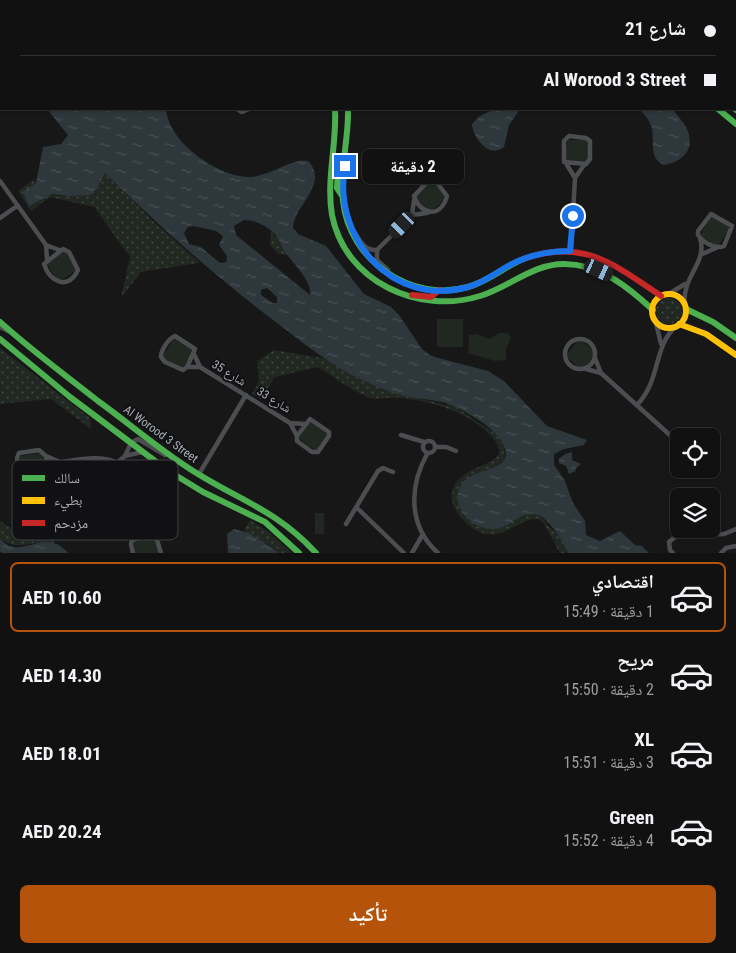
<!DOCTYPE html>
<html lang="ar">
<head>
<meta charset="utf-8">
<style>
	body { margin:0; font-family:"Roboto Condensed","Noto Naskh Arabic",sans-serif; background:#1e1f1f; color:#f1f3f6; direction:rtl; height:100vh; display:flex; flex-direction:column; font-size:19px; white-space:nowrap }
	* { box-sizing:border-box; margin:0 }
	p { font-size:16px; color:#9c9d9f }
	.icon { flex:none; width:28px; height:28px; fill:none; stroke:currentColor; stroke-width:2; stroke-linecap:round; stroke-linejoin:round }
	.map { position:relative; height:553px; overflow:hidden; direction:ltr }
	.details { display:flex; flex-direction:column; background:#111; flex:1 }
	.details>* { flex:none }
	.banner { position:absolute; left:0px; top:0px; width:736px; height:110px; box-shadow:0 1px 4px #0004,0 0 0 1px #303131; direction:rtl; display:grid; align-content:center; height:110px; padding:0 20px; background:#111 }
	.fabs { position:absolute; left:670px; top:428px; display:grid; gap:10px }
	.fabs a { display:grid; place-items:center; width:50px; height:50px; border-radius:8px; background:#111; box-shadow:0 1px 4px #0004,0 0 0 1px #303131; font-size:25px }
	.end { position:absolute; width:22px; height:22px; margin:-11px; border:6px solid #1a73e8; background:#fff; box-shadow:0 0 0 2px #fff }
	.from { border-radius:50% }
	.bubble { position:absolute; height:35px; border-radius:8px; background:#111; box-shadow:0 1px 4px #0004,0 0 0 1px #303131; font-size:16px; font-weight:700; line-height:35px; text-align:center; direction:rtl }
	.car { position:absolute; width:15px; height:30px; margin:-15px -8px; border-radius:6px; box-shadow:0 0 4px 1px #0007; background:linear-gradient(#222 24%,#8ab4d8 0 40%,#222 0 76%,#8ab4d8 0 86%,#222 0) }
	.banner b { display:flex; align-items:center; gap:18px; height:48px; font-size:19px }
	.banner b+b { border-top:1px solid #303131 }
	.banner i { width:12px; height:12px; background:#f1f3f6 }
	ul { padding:9px 0 0; list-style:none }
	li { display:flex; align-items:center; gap:15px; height:70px; margin:0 10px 8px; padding:0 10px; border:2px solid transparent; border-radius:8px }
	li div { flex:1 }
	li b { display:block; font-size:19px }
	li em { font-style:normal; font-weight:700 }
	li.active { border-color:#b45309 }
	li>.icon { width:45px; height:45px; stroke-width:1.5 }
	.cta { display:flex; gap:10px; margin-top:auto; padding:10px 20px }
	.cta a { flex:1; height:58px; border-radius:8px; background:#b45309; color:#fff; font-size:20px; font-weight:700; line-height:58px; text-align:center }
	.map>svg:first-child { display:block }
	.green { fill:#212721 }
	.garden { fill:url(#garden-dots) }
	.water { fill:url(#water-ripples); fill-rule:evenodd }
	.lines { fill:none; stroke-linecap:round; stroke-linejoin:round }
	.street { stroke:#4b4d50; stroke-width:4.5 }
	.fast { stroke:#4caf50; stroke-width:6 }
	.slow { stroke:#ffc107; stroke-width:6 }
	.jam { stroke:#c62828; stroke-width:6 }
	.route { stroke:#1a73e8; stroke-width:6 }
	.labels { text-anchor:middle; stroke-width:4; stroke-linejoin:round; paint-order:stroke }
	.street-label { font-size:12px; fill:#a9afb7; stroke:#111113 }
	.key { fill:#111113; stroke:#3f4044; stroke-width:1 }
	.key-label { font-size:14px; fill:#a9afb7 }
</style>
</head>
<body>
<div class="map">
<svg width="736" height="553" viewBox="0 0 736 553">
	<defs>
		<pattern id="garden-dots" width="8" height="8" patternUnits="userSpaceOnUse" patternTransform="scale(1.25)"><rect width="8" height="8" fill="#212721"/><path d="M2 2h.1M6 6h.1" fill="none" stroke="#3e443f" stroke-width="1.8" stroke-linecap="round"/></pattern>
		<pattern id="water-ripples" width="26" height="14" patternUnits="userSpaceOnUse" patternTransform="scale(1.25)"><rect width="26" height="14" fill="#2e373c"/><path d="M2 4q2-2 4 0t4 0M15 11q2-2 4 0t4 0" fill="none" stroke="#495156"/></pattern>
	</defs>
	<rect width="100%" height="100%" fill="#171717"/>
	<path class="green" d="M568 140H585L589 142V159L586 162H567L565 158Z
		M430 182 434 183 445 194 444 200 433 210H427L416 199V195Z
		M712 217 728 225 729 229 719 245H715L700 236 708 219Z
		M61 252 67 253 76 266 74 272 62 280 56 279 47 264Z
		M437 319H463V347H437Z
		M499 333H508L511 338 506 349V360L495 361 468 353 469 335 476 334 490 339Z
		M175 339 192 349 185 366 181 368 165 360 163 356 172 341Z
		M581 340 594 351 595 355 584 368 580 369 566 356 577 341Z
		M311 421 326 430 328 434 319 449 315 451 299 438 308 423Z
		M39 453 43 456 44 474 24 477 21 474 20 456Z
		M315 513H324V534H315Z
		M154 538 159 553H135L134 542Z"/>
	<path class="garden" d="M105 173 153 221 199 262 198 263 141 272 121 298 130 257 94 207 50 197 31 211 18 191 34 179 36 183 33 186C56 200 70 197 96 190Z
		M271 231 280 241 287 255 278 254 270 245Z
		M656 311a13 13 0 1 1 26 0a13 13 0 1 1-26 0Z
		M0 348 90 418 91 429 51 399 0 404Z
		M274 350 328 359 360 379 399 394 456 407 497 435 504 445 505 459 494 468 470 477 520 516C543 508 541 520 553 530 561 537 564 543 568 553H560L543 522 538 519C525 518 515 528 503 532 483 541 462 524 454 507 451 500 451 495 453 489 463 458 526 469 486 431 465 411 429 401 402 398 391 396 377 401 367 397 351 390 334 377 318 367L275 377 261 399 252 394 259 380 257 361Z
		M250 520 269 532 292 553H279L244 530Z
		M0 521 16 532 69 525 52 544C27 539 23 553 0 539Z"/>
	<path class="water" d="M47 109H166C169 143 218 177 250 177 269 177 298 155 309 162 329 184 293 207 293 228L298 234 326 246 364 294 391 307 399 315 422 349 431 356 488 371 504 381 547 426 587 440 584 445 564 449 554 454V465L564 479 573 503 585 521 586 535 600 541 620 531 635 545 642 546 649 553H568C564 542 549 519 538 515 523 510 515 522 503 527 485 533 465 523 459 505 456 498 458 490 462 484 472 470 494 473 505 459 513 435 461 407 442 402 427 399 412 398 397 394 385 390 374 385 362 380 332 366 303 343 277 323 216 277 160 227 105 173L96 190 90 195 68 196 52 194 29 206 23 192 36 183 43 147 61 144 68 135ZM244 220C255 220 265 225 273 232 279 238 281 245 285 252 292 262 313 282 310 295L236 235 234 226ZM193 226 216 231 223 236 219 245 227 256 226 262 220 263 201 247 189 244 184 233 188 227ZM267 288 277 297V303H273L261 295V290Z
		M495 109H520L509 125 504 147C489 159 473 138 472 124L480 116Z
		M639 109H673C677 116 686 124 688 132 695 151 681 162 664 165 647 157 656 140 651 126 649 119 644 114 639 109Z
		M572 452V460L581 464 575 469 576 471 569 474 566 466 559 463V459L565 454Z
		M234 529 249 533 279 553H228L227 534Z
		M0 539C3 541 6 545 10 546 27 553 47 529 68 553H3L0 552Z"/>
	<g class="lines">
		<path class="street" d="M96 0 98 1
			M666 0 667 1
			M123 1 124 0
			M735 43 736 44
			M735 83 736 81
			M735 101 736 102
			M237 109 242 112 249 109
			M569 136 586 138 590 141V159L586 164 564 162V141Z
			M567 165 575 178
			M430 179 435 180 447 196C441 218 421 216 414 196Z
			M0 181 46 245 59 250
			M711 214 732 226 724 246C715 250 703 242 698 235V231Z
			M412 215 427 213
			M0 218 17 206
			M352 228C359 238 363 251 377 250
			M46 245 47 259
			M63 249 69 252 78 270C68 291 50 282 44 264Z
			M571 251 575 178 584 165
			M702 254 716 248
			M388 270 377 260V250L412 215 414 200
			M667 295 685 284
			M685 305C681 277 708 263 700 238
			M655 319 661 344
			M0 327 8 331
			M175 336 195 349 187 367 183 370 165 362 161 357C161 350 168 339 175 336Z
			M565 354a15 15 0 1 1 30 0a15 15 0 1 1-30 0Z
			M194 354 200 367
			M595 358 601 373 671 436 679 440
			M187 367H200L290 423 305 424
			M586 369 601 373
			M637 405C661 380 653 348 675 327
			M310 419 329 432V436L318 452H312L297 441V436Z
			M290 423 297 436
			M401 435 424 442
			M672 437 677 450
			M423 447a6 6 0 1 1 12 0a6 6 0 1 1-12 0Z
			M435 447H446L456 451
			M39 450 46 456 47 475 41 478 21 477 17 458 19 453Z
			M678 450 676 456 679 461
			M427 454C409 487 408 526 438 553
			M46 456 60 462
			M125 456 131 443 138 439 165 455
			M117 463 125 456 142 452
			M687 469 693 472 699 469
			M47 471C57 461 69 461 83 459 156 450 117 516 151 535
			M199 474 246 395
			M356 507 404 553
			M346 524 378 471 383 468 393 472
			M133 553 131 544 132 540 151 535 156 537 161 553
			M412 553 423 534
			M673 553 670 550 669 542 675 537 724 534 736 529
			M721 553 726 548 736 546"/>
		<path class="fast" d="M265 0 267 1
			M285 0 286 1
			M592 0 593 1
			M607 0 609 1
			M335 109C337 144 326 180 332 215 345 282 419 315 480 296 510 287 532 264 564 264 600 264 628 287 653 310
			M348 109C349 140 339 170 343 201 349 260 411 303 468 287 490 281 506 265 526 258
			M718 109 736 124
			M735 109 736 110
			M332 163 338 170 337 188 343 197
			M686 309 713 322 736 338
			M0 322C31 350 65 375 98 401 127 422 154 445 184 465 232 498 274 507 316 553
			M0 339 70 397 167 470 203 492 265 522 299 553"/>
		<path class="slow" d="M652 311a17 17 0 1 1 34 0a17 17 0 1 1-34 0Z
			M679 324 706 334 736 355"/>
		<path class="jam" d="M526 258C584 238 616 266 661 296
			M412 295 431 297 439 290"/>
	</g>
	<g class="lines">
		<path class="route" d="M345 166C332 238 392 308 468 287 483 283 494 274 508 266 528 255 548 251 570 251L573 216"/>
	</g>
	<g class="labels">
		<g class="street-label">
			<text transform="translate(229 373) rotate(32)" y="4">شارع 35</text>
			<text transform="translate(274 400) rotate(32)" y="4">شارع 33</text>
			<text transform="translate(161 434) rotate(36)" y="4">Al Worood 3 Street</text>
		</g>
	</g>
	<rect x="12" y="460" width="166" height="80" rx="8" class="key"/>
	<rect x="22" y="475" width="23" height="6" fill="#4caf50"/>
	<rect x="22" y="497" width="23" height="7" fill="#ffc107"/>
	<rect x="22" y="520" width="23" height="6" fill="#c62828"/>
	<g class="key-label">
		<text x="54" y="483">سالك</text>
		<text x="54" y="505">بطيء</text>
		<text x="54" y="528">مزدحم</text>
	</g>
</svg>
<div class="fabs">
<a><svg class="icon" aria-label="locate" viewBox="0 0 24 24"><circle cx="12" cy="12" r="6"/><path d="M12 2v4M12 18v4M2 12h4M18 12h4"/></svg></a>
<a><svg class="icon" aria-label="layers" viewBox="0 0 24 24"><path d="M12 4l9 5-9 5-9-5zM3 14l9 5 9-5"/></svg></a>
</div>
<i class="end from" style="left:573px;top:216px"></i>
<i class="end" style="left:345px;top:166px"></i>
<div class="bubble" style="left:362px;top:149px;width:102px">2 دقيقة</div>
<i class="car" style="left:402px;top:225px;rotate:225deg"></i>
<i class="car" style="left:599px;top:270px;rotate:115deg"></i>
<div class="banner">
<b><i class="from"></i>شارع 21</b>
<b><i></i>Al Worood 3 Street</b>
</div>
</div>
<section class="details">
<ul>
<li class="active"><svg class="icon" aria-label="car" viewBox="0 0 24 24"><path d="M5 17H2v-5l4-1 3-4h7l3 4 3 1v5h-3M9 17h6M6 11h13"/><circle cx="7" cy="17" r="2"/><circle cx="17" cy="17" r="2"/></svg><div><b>اقتصادي</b><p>1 دقيقة · 15:49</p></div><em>AED 10.60</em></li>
<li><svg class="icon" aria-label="car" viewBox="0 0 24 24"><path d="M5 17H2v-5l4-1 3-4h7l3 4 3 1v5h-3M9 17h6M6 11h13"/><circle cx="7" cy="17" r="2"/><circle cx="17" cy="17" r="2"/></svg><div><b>مريح</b><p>2 دقيقة · 15:50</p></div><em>AED 14.30</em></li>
<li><svg class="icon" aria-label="car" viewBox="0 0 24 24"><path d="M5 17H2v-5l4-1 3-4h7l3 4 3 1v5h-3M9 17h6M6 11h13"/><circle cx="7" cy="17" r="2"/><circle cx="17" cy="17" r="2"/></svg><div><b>XL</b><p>3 دقيقة · 15:51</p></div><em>AED 18.01</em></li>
<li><svg class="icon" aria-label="car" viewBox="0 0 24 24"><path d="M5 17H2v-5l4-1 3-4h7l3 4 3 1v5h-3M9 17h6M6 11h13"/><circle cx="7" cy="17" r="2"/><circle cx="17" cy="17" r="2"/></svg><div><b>Green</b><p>4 دقيقة · 15:52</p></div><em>AED 20.24</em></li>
</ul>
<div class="cta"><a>تأكيد</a></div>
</section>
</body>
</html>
